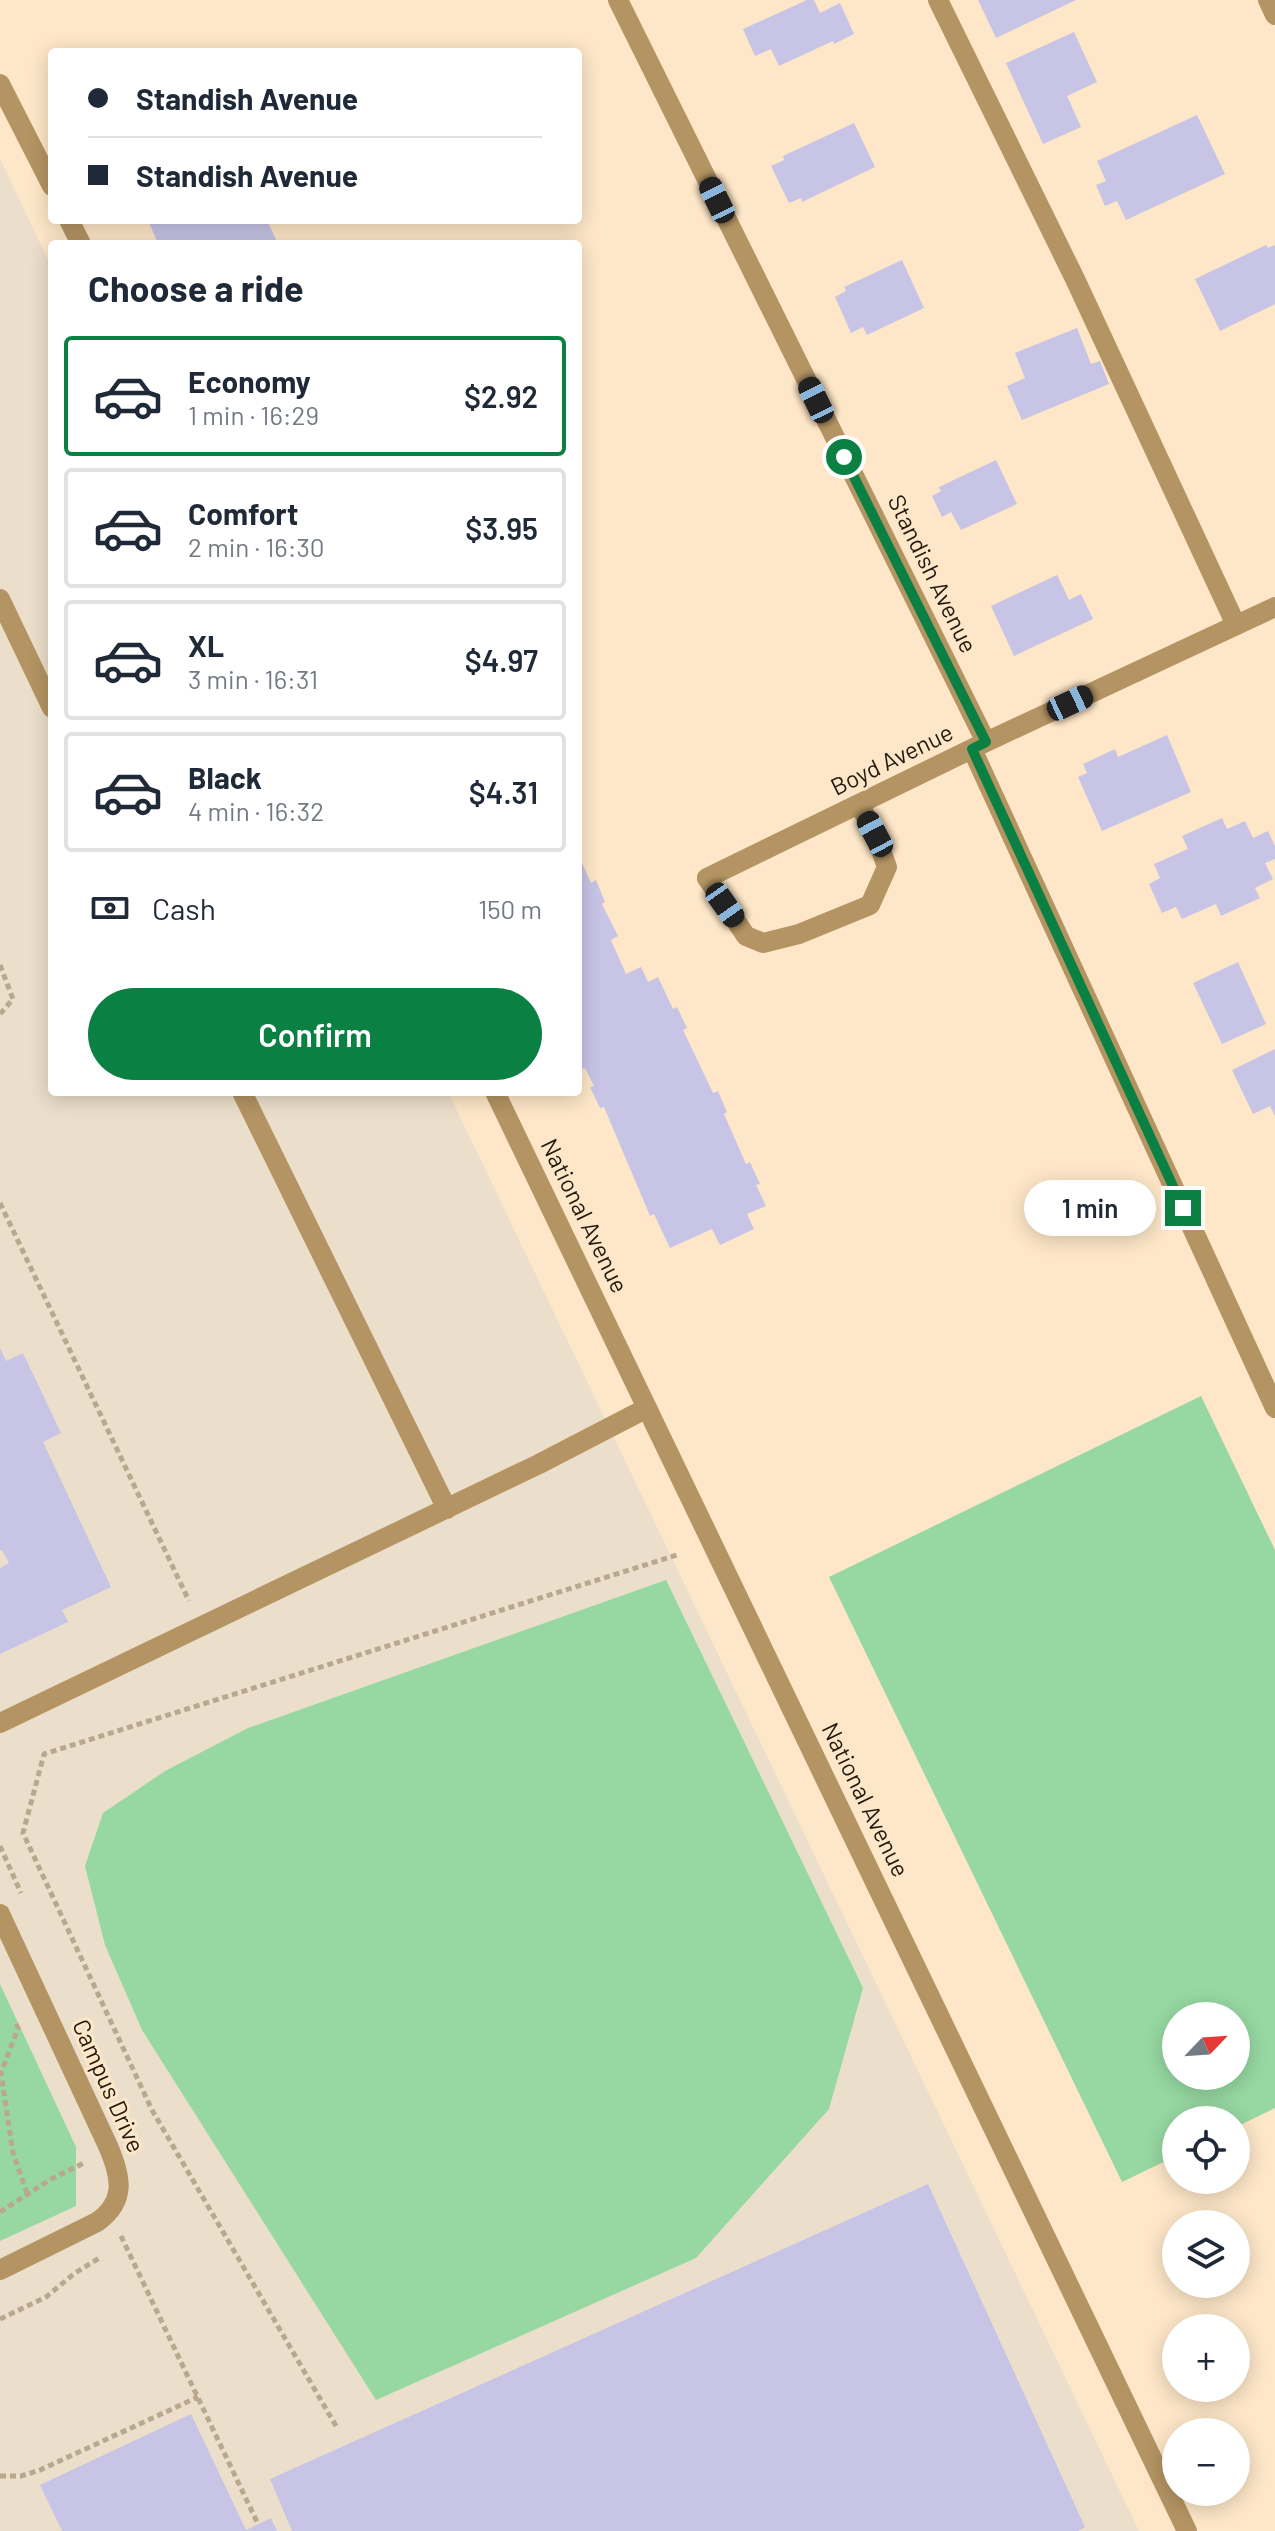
<!DOCTYPE html>
<html lang="en">
<head>
<meta charset="utf-8">
<style>
	body { margin:0; font-family:Barlow,sans-serif; background:#f6f6f7; color:#1f2937; height:100vh; display:flex; flex-direction:column; font-size:30px; white-space:nowrap }
	* { box-sizing:border-box; margin:0 }
	p { font-size:26px; color:#747a83 }
	.icon { flex:none; width:44px; height:44px; fill:none; stroke:currentColor; stroke-width:2; stroke-linecap:round; stroke-linejoin:round }
	.map { position:relative; flex:1; overflow:hidden }
	.panel { position:absolute; left:48px; top:240px; width:534px; height:856px; display:flex; flex-direction:column; background:#fff; border-radius:8px; box-shadow:0 4px 20px #0003 }
	.panel>* { flex:none }
	.hud { position:absolute; left:48px; top:48px; width:534px; height:176px; border-radius:8px; box-shadow:0 4px 20px #0003; display:grid; align-content:center; height:176px; padding:0 40px; background:#fff }
	.needle { width:52px; rotate:65deg }
	.fabs { position:absolute; left:1162px; top:2002px; display:grid; gap:16px }
	.fabs a { display:grid; place-items:center; width:88px; height:88px; border-radius:50%; background:#fff; box-shadow:0 4px 20px #0003; font-size:40px }
	.end { position:absolute; width:36px; height:36px; margin:-18px; border:10px solid #0b8043; background:#fff; box-shadow:0 0 0 4px #fff }
	.from { border-radius:50% }
	.bubble { position:absolute; height:56px; border-radius:28px; background:#fff; box-shadow:0 4px 20px #0003; font-size:26px; font-weight:600; line-height:56px; text-align:center }
	.car { position:absolute; width:24px; height:48px; margin:-24px -12px; border-radius:10px; box-shadow:0 0 6px 2px #0007; background:linear-gradient(#222 24%,#8ab4d8 0 40%,#222 0 76%,#8ab4d8 0 86%,#222 0) }
	.hud b { display:flex; align-items:center; gap:28px; height:76px; font-size:30px }
	.hud b+b { border-top:2px solid #e0e1e3 }
	.hud i { width:20px; height:20px; background:#1f2937 }
	ul { padding:0; list-style:none }
	li { display:flex; align-items:center; gap:24px; height:120px; margin:0 16px 12px; padding:0 24px; border:4px solid #e0e1e3; border-radius:8px }
	li div { flex:1 }
	li b { display:block; font-size:30px }
	li em { font-style:normal; font-weight:600 }
	li.on { border-color:#0b8043 }
	li>.icon { width:72px; height:72px; stroke-width:1.5 }
	h2 { padding:0 40px; font-size:36px; line-height:96px }
	.pay { display:flex; align-items:center; gap:20px; height:88px; padding:0 40px; font-size:30px }
	.pay p { margin-inline-start:auto }
	.primary-button { display:flex; gap:16px; margin-top:auto; padding:16px 40px }
	.primary-button a { flex:1; height:92px; border-radius:48px; background:#0b8043; color:#fff; font-size:32px; font-weight:600; line-height:92px; text-align:center }
	.map>svg:first-child { display:block }
	.education { fill:#ebdfcb }
	.green { fill:#97d8a2; fill-rule:evenodd }
	.building { fill:#c7c4e6 }
	.lines { fill:none; stroke-linecap:round; stroke-linejoin:round }
	.path { stroke:#b9a78e; stroke-width:5; stroke-dasharray:6 4; stroke-linecap:butt }
	.lane { stroke:#b49463; stroke-width:20 }
	.street { stroke:#b49463; stroke-width:20 }
	.route { stroke:#0b8043; stroke-width:10 }
	.labels { text-anchor:middle; stroke-width:6; stroke-linejoin:round; paint-order:stroke }
	.street-label { font-size:24px; fill:#221a0f; stroke:#fee7c8 }
</style>
</head>
<body>
<div class="map">
<svg width="1275" height="2531" viewBox="0 0 1275 2531">
	<rect width="100%" height="100%" fill="#fee7c8"/>
	<path class="education" d="M0 159 52 268V1092H448L1139 2531H0Z"/>
	<path class="green" d="M1201 1396 1275 1550V2108L1236 2127V2120H1176V2156L1122 2182 829 1577ZM1176 2016H1236V2076H1176Z
		M666 1580 863 1988 829 2109 696 2258 376 2400 142 2030 105 1945 85 1866 103 1813 165 1771 248 1728Z
		M0 1984 76 2147V2206L0 2241Z"/>
	<path class="building" d="M807 0H814L820 13 840 3 854 34 834 44 833 41 779 66 771 49 755 56 743 29Z
		M978 0H1076L996 38Z
		M1074 32 1097 82 1067 96 1081 127 1043 144 1006 63Z
		M1197 115 1225 174 1126 220 1117 201 1105 206 1096 185 1106 181 1097 161Z
		M854 123 875 167 802 202 801 198 789 203 771 166 784 160 783 156Z
		M148 220H267L278 244H158Z
		M1266 245 1268 248 1275 245V304L1220 331 1195 279Z
		M902 260 924 308 867 335 863 327 851 333 835 297 846 291 844 287Z
		M1077 328 1091 364 1100 361 1109 384 1022 420 1007 386 1025 378 1015 353Z
		M996 460 1017 504 961 530 951 512 942 517 932 496 941 491 939 487Z
		M1057 575 1069 600 1081 594 1093 619 1014 656 991 606Z
		M1167 735 1191 792 1102 831 1078 777 1087 773 1083 764 1115 749 1118 757Z
		M1222 818 1227 829 1245 821 1253 838 1268 831 1275 846V859L1265 863 1273 879 1255 888 1260 898 1221 916 1216 904 1182 919 1176 907 1162 913 1149 884 1160 878 1154 864 1188 849 1182 836Z
		M578 854 591 883 596 880 605 902 602 904 618 936 611 940 626 974 641 967 648 982 658 977 673 1009 677 1007 687 1028 683 1030 713 1093 718 1091 727 1112 724 1114 746 1164 750 1162 760 1184 756 1185 766 1206 747 1214 754 1229 720 1245 712 1229 670 1248 654 1214 650 1216 604 1107 600 1108 590 1087 594 1086 585 1068 581 1069 578 1062Z
		M1238 962 1266 1024 1222 1044 1193 983Z
		M1275 1049V1116L1270 1106 1253 1114 1232 1070Z
		M0 1348 6 1361 23 1353 61 1433 43 1442 111 1587 62 1610 68 1622 0 1654V1568L9 1563 2 1550 0 1551Z
		M928 2184 1085 2527 1078 2531H292L270 2479Z
		M191 2414 246 2530 271 2518 277 2531H62L40 2485Z"/>
	<g class="lines">
		<path class="path" d="M0 965 13 999 0 1014
			M0 1203 189 1601
			M0 1846 21 1893
			M16 2024 18 2028 1 2073 13 2153 27 2193
			M0 2212 51 2179 84 2163
			M121 2236 258 2524
			M0 2319 46 2297 75 2273 101 2257
			M336 2426 152 2110 23 1833 44 1754 680 1554
			M0 2476H21L40 2470 198 2397"/>
		<path class="lane" d="M938 0 1075 279 1236 625
			M0 599 52 708
			M707 878 746 936 763 943 799 934 870 905 887 867 877 839 860 805
			M242 1092 447 1509
			M0 1723 539 1464 647 1408"/>
		<path class="street" d="M618 0 986 742
			M1268 0 1275 15
			M0 84 52 186
			M69 220 81 244
			M972 749 1275 1408
			M707 878 986 742 1275 607
			M495 1092 1187 2531
			M0 1914 108 2146C121 2176 127 2201 97 2222L0 2270"/>
	</g>
	<g class="lines">
		<path class="route" d="M844 457 986 742 972 749 1183 1208"/>
	</g>
	<g class="labels">
		<g class="street-label">
			<text transform="translate(932 574) rotate(64)" y="8">Standish Avenue</text>
			<text transform="translate(892 760) rotate(-26)" y="8">Boyd Avenue</text>
			<text transform="translate(584 1216) rotate(64)" y="8">National Avenue</text>
			<text transform="translate(865 1800) rotate(64)" y="8">National Avenue</text>
			<text transform="translate(108 2086) rotate(66)" y="8">Campus Drive</text>
		</g>
	</g>
</svg>
<div class="fabs">
<a><svg class="needle" viewBox="-14 -14 28 28"><path d="M0-13l5 13h-10z" fill="#e53935"/><path d="M0 13l5-13h-10z" fill="#747a83"/></svg></a>
<a><svg class="icon" aria-label="locate" viewBox="0 0 24 24"><circle cx="12" cy="12" r="6"/><path d="M12 2v4M12 18v4M2 12h4M18 12h4"/></svg></a>
<a><svg class="icon" aria-label="layers" viewBox="0 0 24 24"><path d="M12 4l9 5-9 5-9-5zM3 14l9 5 9-5"/></svg></a>
<a>+</a>
<a>−</a>
</div>
<i class="end from" style="left:844px;top:457px"></i>
<i class="end" style="left:1183px;top:1208px"></i>
<div class="bubble" style="left:1024px;top:1180px;width:132px">1 min</div>
<i class="car" style="left:717px;top:200px;rotate:334deg"></i>
<i class="car" style="left:816px;top:400px;rotate:334deg"></i>
<i class="car" style="left:1070px;top:703px;rotate:65deg"></i>
<i class="car" style="left:875px;top:834px;rotate:332deg"></i>
<i class="car" style="left:725px;top:905px;rotate:145deg"></i>
<div class="hud">
<b><i class="from"></i>Standish Avenue</b>
<b><i></i>Standish Avenue</b>
</div>
<section class="panel">
<h2>Choose a ride</h2>
<ul>
<li class="on"><svg class="icon" aria-label="car" viewBox="0 0 24 24"><path d="M5 17H2v-5l4-1 3-4h7l3 4 3 1v5h-3M9 17h6M6 11h13"/><circle cx="7" cy="17" r="2"/><circle cx="17" cy="17" r="2"/></svg><div><b>Economy</b><p>1 min · 16:29</p></div><em>$2.92</em></li>
<li><svg class="icon" aria-label="car" viewBox="0 0 24 24"><path d="M5 17H2v-5l4-1 3-4h7l3 4 3 1v5h-3M9 17h6M6 11h13"/><circle cx="7" cy="17" r="2"/><circle cx="17" cy="17" r="2"/></svg><div><b>Comfort</b><p>2 min · 16:30</p></div><em>$3.95</em></li>
<li><svg class="icon" aria-label="car" viewBox="0 0 24 24"><path d="M5 17H2v-5l4-1 3-4h7l3 4 3 1v5h-3M9 17h6M6 11h13"/><circle cx="7" cy="17" r="2"/><circle cx="17" cy="17" r="2"/></svg><div><b>XL</b><p>3 min · 16:31</p></div><em>$4.97</em></li>
<li><svg class="icon" aria-label="car" viewBox="0 0 24 24"><path d="M5 17H2v-5l4-1 3-4h7l3 4 3 1v5h-3M9 17h6M6 11h13"/><circle cx="7" cy="17" r="2"/><circle cx="17" cy="17" r="2"/></svg><div><b>Black</b><p>4 min · 16:32</p></div><em>$4.31</em></li>
</ul>
<div class="pay"><svg class="icon" aria-label="cash" viewBox="0 0 24 24"><path d="M3 7h18v10H3z"/><circle cx="12" cy="12" r="2"/></svg>Cash<p>150 m</p></div>
<div class="primary-button"><a>Confirm</a></div>
</section>
</div>
</body>
</html>
